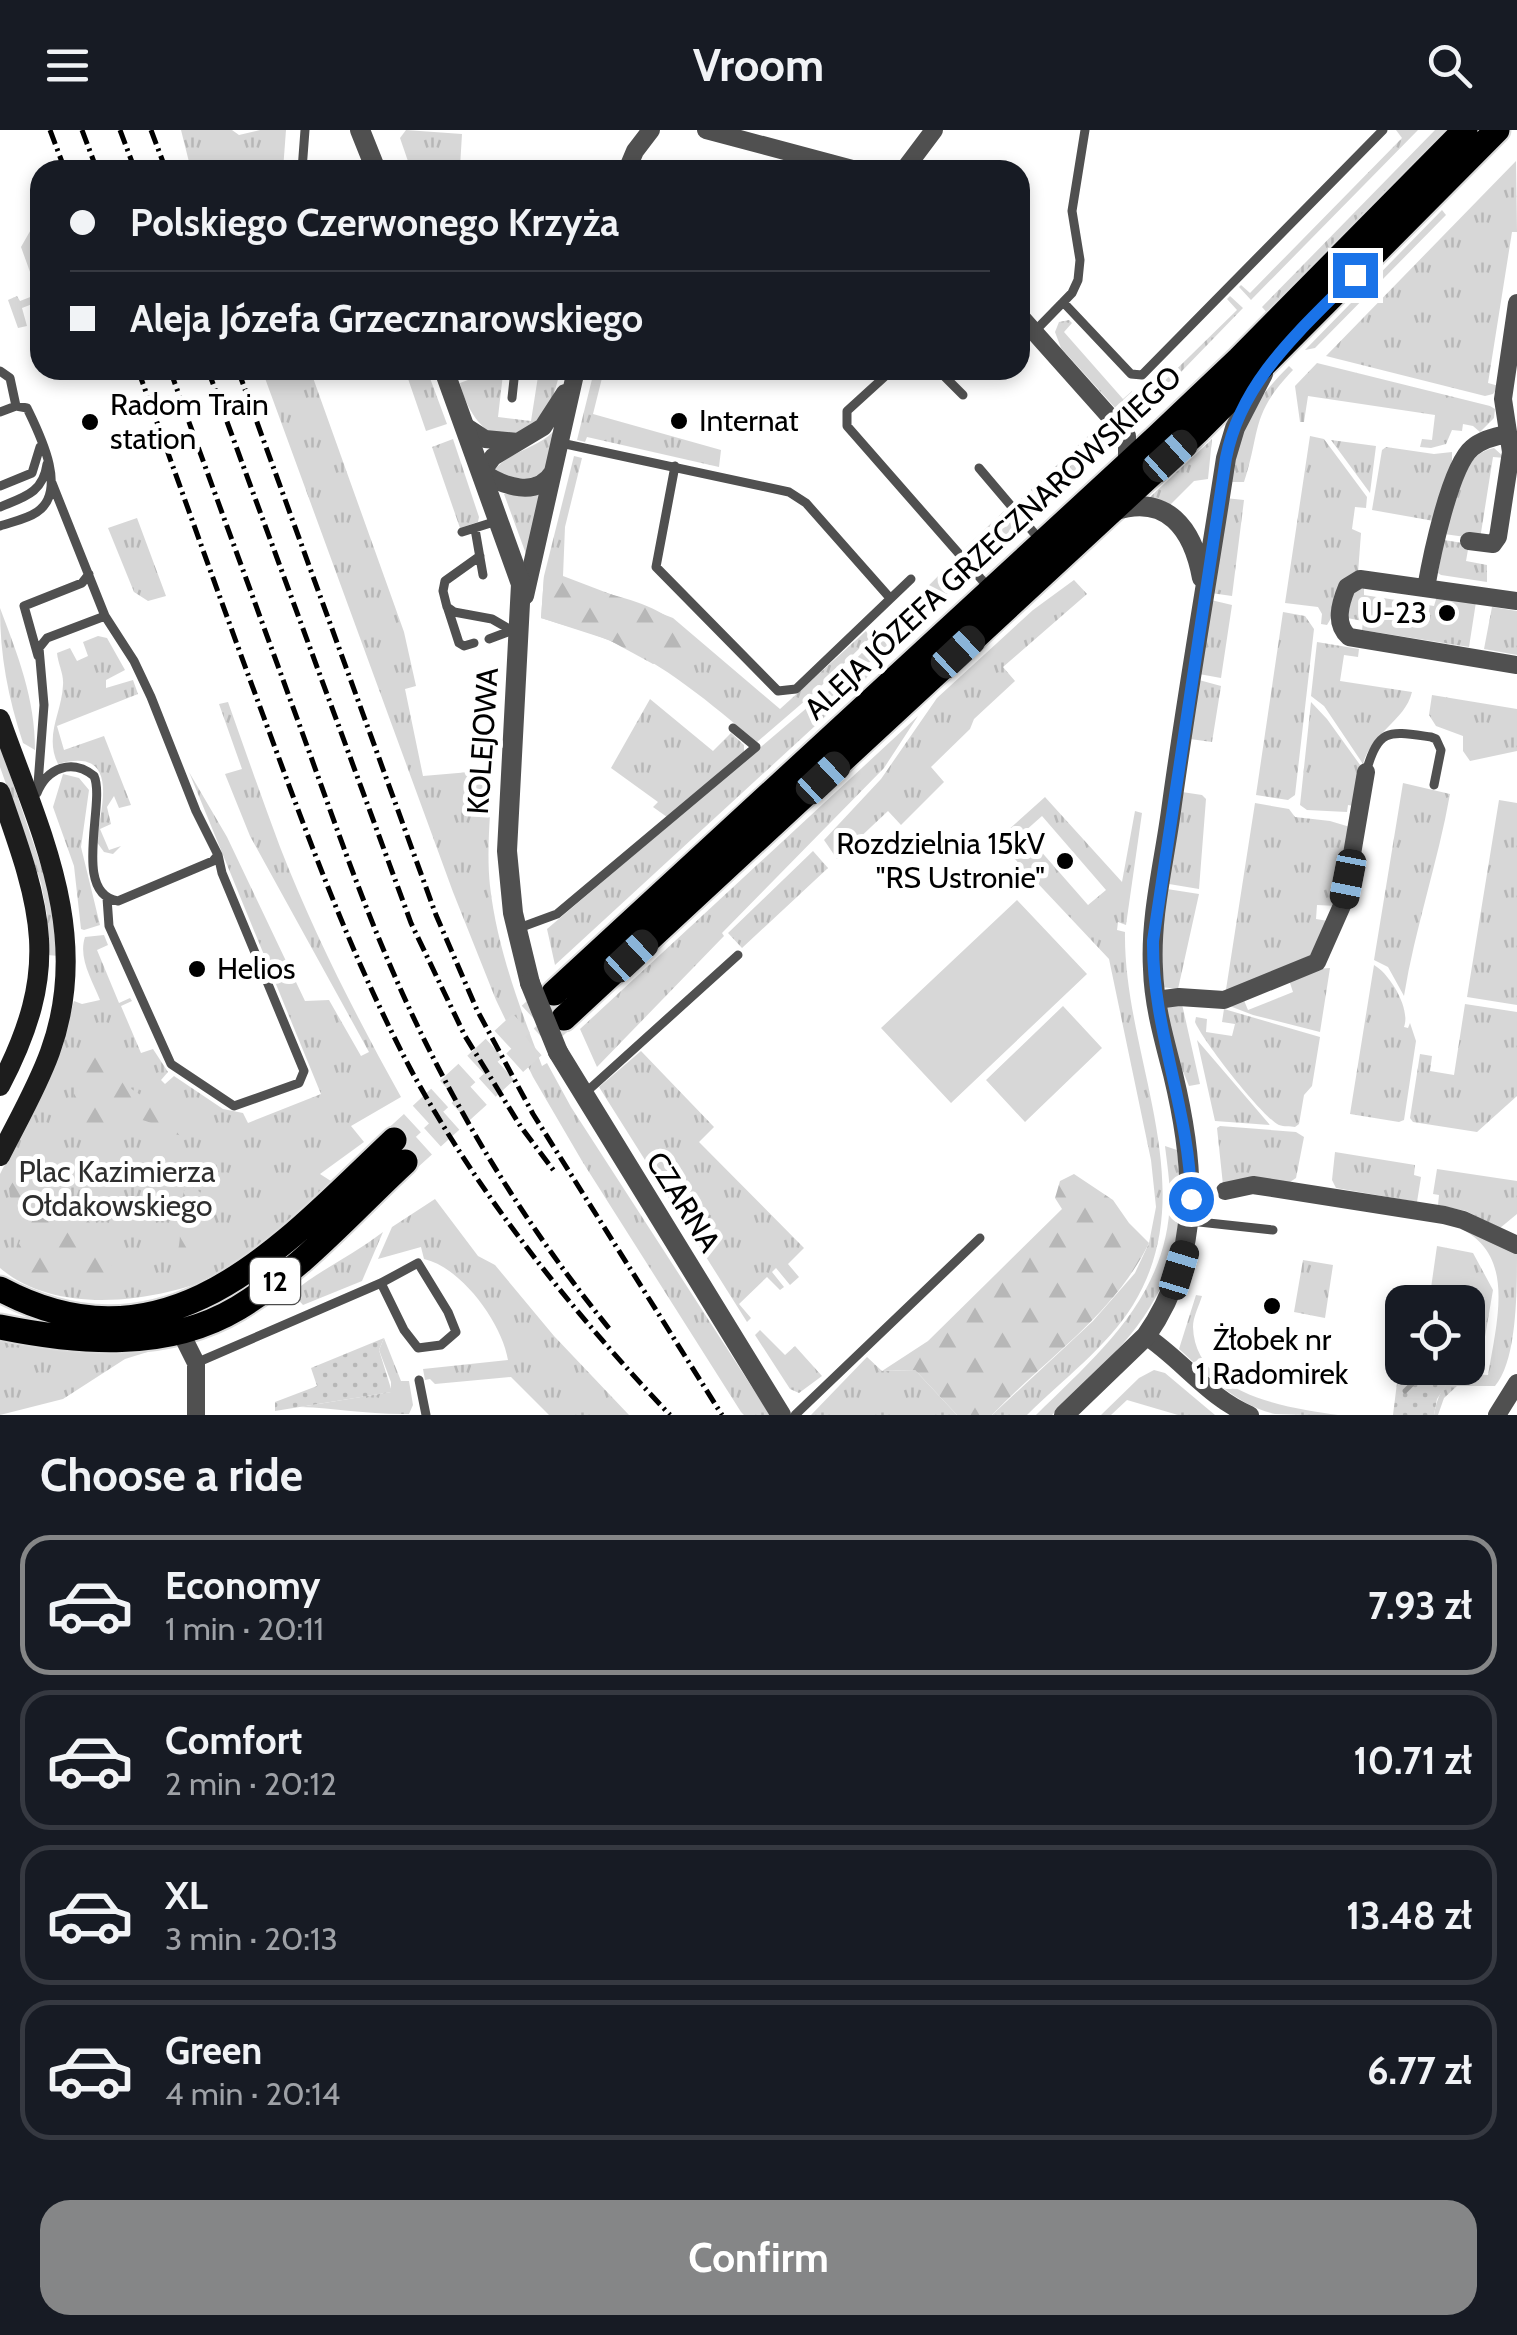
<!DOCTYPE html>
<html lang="en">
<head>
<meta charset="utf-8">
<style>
	body { margin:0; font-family:Cabin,sans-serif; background:#20242c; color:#f1f3f6; height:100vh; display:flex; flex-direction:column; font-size:38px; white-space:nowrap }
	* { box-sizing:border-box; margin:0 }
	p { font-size:32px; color:#9ea1a6 }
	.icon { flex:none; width:55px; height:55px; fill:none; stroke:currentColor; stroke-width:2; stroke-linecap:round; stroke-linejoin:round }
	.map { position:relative; height:1285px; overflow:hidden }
	.panel { display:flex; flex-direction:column; background:#171b24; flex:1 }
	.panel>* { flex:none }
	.banner { position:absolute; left:30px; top:30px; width:1000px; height:220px; border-radius:30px; box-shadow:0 5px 15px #0003; display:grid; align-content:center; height:220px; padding:0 40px; background:#171b24 }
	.controls { position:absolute; left:1385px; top:1155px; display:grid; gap:20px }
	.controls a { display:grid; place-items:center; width:100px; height:100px; border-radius:20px; background:#171b24; box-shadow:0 5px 15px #0003; font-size:50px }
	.end { position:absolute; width:45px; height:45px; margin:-22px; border:12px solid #1a73e8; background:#fff; box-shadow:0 0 0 5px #fff }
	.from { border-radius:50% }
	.car { position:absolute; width:30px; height:60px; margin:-30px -15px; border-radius:12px; box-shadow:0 0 8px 2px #0007; background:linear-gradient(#222 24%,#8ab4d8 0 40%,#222 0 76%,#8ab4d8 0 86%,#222 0) }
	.banner b { display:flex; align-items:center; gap:35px; height:95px; font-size:38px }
	.banner b+b { border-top:2px solid #363941 }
	.banner i { width:25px; height:25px; background:#f1f3f6 }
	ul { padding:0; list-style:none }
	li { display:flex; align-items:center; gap:30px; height:140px; margin:0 20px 15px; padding:0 20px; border:5px solid #363941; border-radius:30px }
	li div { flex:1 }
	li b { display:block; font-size:38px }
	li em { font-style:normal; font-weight:700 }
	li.selected { border-color:#858687 }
	li>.icon { width:90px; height:90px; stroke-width:1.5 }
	h2 { padding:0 40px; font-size:45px; line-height:120px }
	.primary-button { display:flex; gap:20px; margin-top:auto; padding:20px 40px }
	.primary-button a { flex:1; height:115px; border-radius:30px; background:#858687; color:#fff; font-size:40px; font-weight:700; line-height:115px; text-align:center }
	header { display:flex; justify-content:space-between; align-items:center; height:130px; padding:0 40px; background:#171b24; font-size:45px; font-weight:700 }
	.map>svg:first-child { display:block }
	.grass { fill:url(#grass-tufts); fill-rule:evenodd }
	.forest { fill:url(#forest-firs) }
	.garden { fill:url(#garden-dots) }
	.pitch { fill:#d7d7d7 }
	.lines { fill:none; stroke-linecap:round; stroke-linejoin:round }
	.stream { stroke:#9e9e9e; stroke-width:5 }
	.canal { stroke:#9e9e9e; stroke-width:18 }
	.primary-tunnel { stroke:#d9d9d9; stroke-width:25; stroke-dasharray:25 12; stroke-linecap:butt }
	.primary-casing { stroke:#dbdbdb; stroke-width:29 }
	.service { stroke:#505050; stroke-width:9 }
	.minor { stroke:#505050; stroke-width:18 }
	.tertiary { stroke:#505050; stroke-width:20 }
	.secondary { stroke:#1d1d1d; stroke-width:20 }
	.primary { stroke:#000; stroke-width:25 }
	.rail { stroke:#000; stroke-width:5; stroke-dasharray:15 5 2.5 5; stroke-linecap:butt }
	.tertiary-bridge { stroke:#505050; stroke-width:20 }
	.route { stroke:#1a73e8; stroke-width:12 }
	.poi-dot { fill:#000; stroke:#fff; stroke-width:4 }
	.labels { text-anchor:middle; stroke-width:10; stroke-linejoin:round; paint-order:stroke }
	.shield { fill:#fff; stroke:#4c4c4c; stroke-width:2.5 }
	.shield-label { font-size:28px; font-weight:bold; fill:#000 }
	.poi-label { font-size:30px; fill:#000; stroke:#fff; text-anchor:start }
	.street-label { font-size:30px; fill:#000; stroke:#fff }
	.park-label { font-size:30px; fill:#2e2e2e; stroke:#fff }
</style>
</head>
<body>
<header><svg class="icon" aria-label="menu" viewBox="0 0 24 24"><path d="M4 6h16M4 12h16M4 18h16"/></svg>Vroom<svg class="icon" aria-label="search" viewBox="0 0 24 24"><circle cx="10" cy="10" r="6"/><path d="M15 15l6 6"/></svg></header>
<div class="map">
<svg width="1517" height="1285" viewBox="0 0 1517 1285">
	<defs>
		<pattern id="grass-tufts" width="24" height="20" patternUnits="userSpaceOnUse" patternTransform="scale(2.5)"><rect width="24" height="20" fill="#d7d7d7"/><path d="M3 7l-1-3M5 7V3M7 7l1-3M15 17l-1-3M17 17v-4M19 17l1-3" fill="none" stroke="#b7b7b7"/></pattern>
		<pattern id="forest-firs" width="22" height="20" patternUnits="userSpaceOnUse" patternTransform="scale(2.5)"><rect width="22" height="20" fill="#d7d7d7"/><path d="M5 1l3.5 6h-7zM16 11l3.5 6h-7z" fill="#b7b7b7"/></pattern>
		<pattern id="garden-dots" width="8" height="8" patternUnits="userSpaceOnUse" patternTransform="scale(2.5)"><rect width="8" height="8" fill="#d7d7d7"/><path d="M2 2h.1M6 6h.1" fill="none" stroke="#b7b7b7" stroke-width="1.8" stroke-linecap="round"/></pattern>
	</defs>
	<rect width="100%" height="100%" fill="#fff"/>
	<path class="grass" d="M181 0H232L239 5 260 0H286L283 40H191Z
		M406 0 462 4 460 37 452 40H411L400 8Z
		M1396 0H1418L1251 170 1239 157 1241 155 1250 163 1402 8Z
		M1435 0H1452L1269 185 1262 177Z
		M1516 31 1517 102H1512L1488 253 1499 256 1493 264 1485 266 1326 226Z
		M1442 80 1446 85 1315 218 1305 220Z
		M33 96 40 114V171L22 178 27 196 18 198 8 170 17 166 20 171 38 164 21 117Z
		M1230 166 1243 178 1147 277 1127 291 1061 218 1055 202 1059 192 1069 190 1072 193 1064 202 1123 269 1132 261V267H1136L1137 262 1145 270 1237 180 1227 169Z
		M1317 233 1490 276 1495 279 1494 288 1480 302 1473 296 1463 294 1462 301 1452 300 1446 314 1431 318 1420 317 1422 309 1432 310 1435 285 1308 266 1304 292H1300L1295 256Z
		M1289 236 1293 240C1250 285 1261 300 1244 352H1227C1236 300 1253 272 1289 236Z
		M262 240H310L312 245 404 502 416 556 405 559 423 646 493 640C491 678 486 718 490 756 497 818 520 878 542 936L547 933 571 977 770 1285H744L741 1282 582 1031 533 947 496 870 453 762Z
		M405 240H427L447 294 426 301Z
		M539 240H561C556 254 553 273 544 285 540 292 532 296 525 300 491 323 466 281 460 253L489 242 503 244 498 287 531 291Z
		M604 240 593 284 721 320 719 337 587 307 585 312 577 310 594 241Z
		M553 302C558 343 532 360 494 341 507 322 536 319 553 302Z
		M1091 303 1103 318 1100 323 1035 384 1021 369Z
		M1310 306 1324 309 1367 367 1366 378 1355 377 1352 399 1361 403 1358 443 1327 495 1321 494 1322 484 1318 477 1285 473Z
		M453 309 479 387 478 392 460 398 432 317Z
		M1212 309 1208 349 1194 351 1170 375 1150 367Z
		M1331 310 1376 316 1370 363Z
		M1386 317 1434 324 1452 322V331L1434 391 1372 380 1382 320Z
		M1494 318 1505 328 1493 327 1480 409 1444 404C1454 373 1459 325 1494 318Z
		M574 326 582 328 565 397 563 446 673 488 780 579 866 501 870 508 814 563 757 612C711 574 664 533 608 510 587 501 563 495 541 488L544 446Z
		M541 361 526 424 504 364Z
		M1225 368 1244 370 1232 466 1211 463Z
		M1004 381 1020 398 977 437 963 420Z
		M137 388 166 466 148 471 134 462 108 398Z
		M1444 410 1469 414 1466 431 1487 435V452L1441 445 1438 443Z
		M957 427 970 443 882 525 831 554Z
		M1074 450 1087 464 1003 537 1015 551 974 589 970 599 931 637 944 652 901 695 888 681 837 729 824 710 881 649 937 568 1033 480Z
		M1364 455V465L1434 476 1437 466 1476 472 1469 517 1362 500 1363 491 1347 488 1353 461Z
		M1211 470 1232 475 1221 548 1199 544Z
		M1492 477 1517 481V525L1484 519Z
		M0 478C18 526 35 568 35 620L23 613C8 567 0 526 0 478Z
		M1283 482 1305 486 1314 499 1295 665 1288 670 1256 665Z
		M98 506 107 508 125 540 106 550V558L133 550 138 564 57 596 64 620 104 606 131 675 119 678 114 666 107 677 111 694 100 699 109 720 121 716 113 724 104 722 96 711C102 676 120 616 58 634 44 606 62 582 63 555 64 544 58 534 57 523L70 518 77 531 88 526 83 512Z
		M1317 512 1359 519 1358 527 1344 525 1340 551 1412 562C1405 591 1371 603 1363 634L1324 576 1311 566Z
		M875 536 865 550 555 835 547 799 822 565Z
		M1199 550 1221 556 1212 612 1190 609Z
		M1432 565 1517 579V621L1470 631 1463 621V606L1436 596 1429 585Z
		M650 569 713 621 731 603 744 615V622L667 687 653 677 658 672 611 638Z
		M228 572C245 620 262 669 280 717 314 804 356 886 401 967L351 996 364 1012 320 1044 334 1053C308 1076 270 1118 242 1134 177 1170 62 1191 0 1138V1044L56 933 74 871 82 874 100 870C92 850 78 828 85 807L104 805 108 815 97 820 119 873 130 868 132 871 121 876 141 923 153 919 168 942 161 950 165 954 174 946 223 979 243 983 248 993 321 964 189 642 227 707 305 871 329 870 361 926 369 922 250 706 225 644 242 639 219 574Z
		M1311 572 1327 589 1363 639 1354 676 1348 675 1347 682 1307 680 1300 675Z
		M918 586 884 638 722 803 724 806 597 937 580 899Z
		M0 615 52 768 58 826 48 825 47 785 41 753 0 637Z
		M63 644 79 648 89 660 81 717 100 795 84 800 81 799 74 736 53 677Z
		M1403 653 1450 664C1438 732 1415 798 1404 866L1388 837 1374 830Z
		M1182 662 1202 665 1206 669 1199 759 1169 754Z
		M1045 667 1122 752 1135 681 1142 683 1126 795 1118 792 1117 800 1125 802C1123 926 1205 1058 1133 1175 1107 1217 1062 1250 1027 1285H992L1093 1191 1135 1143 1149 1113 1156 1077 1151 1030 1109 829 997 710ZM1042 686 1106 760 1088 775 1024 702Z
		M1499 670 1517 673V875L1467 867Z
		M1255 673 1289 679 1295 687 1330 691 1350 697 1337 776 1317 775 1316 789 1328 791 1316 825 1225 866Z
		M813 721 828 738 742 818 728 803Z
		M1167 759 1199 764 1178 859 1161 857V808Z
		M1374 835C1390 844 1411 879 1404 897L1408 898 1410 893 1416 911 1404 990 1399 992 1350 984Z
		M1330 838 1320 902 1253 885 1227 875 1243 868 1248 880 1293 862 1289 850 1315 839Z
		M1182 874 1200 954 1189 956 1175 922 1166 877Z
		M1465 874 1517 882V966L1477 1002 1413 992 1410 988 1420 924 1432 926 1430 941 1454 945Z
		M1224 879 1320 907 1312 956 1304 965 1299 994 1295 997C1290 996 1284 997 1279 995 1262 987 1203 911 1195 892L1196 887 1207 889 1206 902 1232 906 1235 894 1222 892Z
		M1197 910 1270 995 1215 991Z
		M641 921 714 997 699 1012 804 1118 788 1134 799 1147 790 1155 776 1138 772 1142 784 1157 780 1160 767 1147 739 1174 751 1188 747 1192 599 957Z
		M1220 996 1296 1002 1304 1007 1296 1048 1290 1052 1223 1055 1217 998Z
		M1165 1016 1177 1020C1193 1152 1141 1201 1052 1285H1036C1099 1223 1168 1166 1170 1069 1170 1052 1167 1033 1165 1016Z
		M1335 1022 1415 1035 1414 1045 1421 1047 1417 1072 1336 1058 1332 1050Z
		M1437 1039 1517 1051V1084L1500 1098 1466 1081 1438 1075 1439 1065 1433 1064Z
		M435 1069 478 1126 495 1135 554 1206 629 1285H549L511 1247 435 1254 430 1249 425 1250 423 1239 508 1230C502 1193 461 1137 424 1129L421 1117 378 1129 392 1097Z
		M1447 1093 1466 1098 1517 1124C1517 1161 1517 1231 1495 1256H1457L1444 1268 1438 1285H1434C1440 1250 1455 1243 1488 1245 1499 1181 1517 1116 1447 1093Z
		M383 1102 362 1151 303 1175 292 1163C321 1139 353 1125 383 1102Z
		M1437 1116 1473 1123 1493 1160 1481 1230 1468 1237V1172H1429Z
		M1303 1130 1333 1135 1325 1188 1294 1182Z
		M1196 1165 1202 1166C1199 1176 1193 1187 1193 1197 1195 1264 1287 1278 1338 1285 1318 1285 1295 1285 1275 1284 1236 1275 1208 1245 1179 1219Z
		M760 1200 785 1225 795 1216 822 1246 799 1263 790 1259 755 1205Z
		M0 1204 170 1215 125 1229 63 1269 0 1285Z
		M384 1208 401 1251H409L413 1275 409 1284C369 1285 338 1278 300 1277L391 1262V1252L379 1220Z
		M867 1227 882 1241 915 1240 957 1285H811Z
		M1154 1240 1165 1243 1215 1285H1178L1127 1270 1111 1285H1101L1139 1248Z"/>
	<path class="forest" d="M544 446C575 460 711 473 680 528L653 534 609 510 541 488Z
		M95 910 107 914C111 928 112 940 122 951 143 972 179 977 191 1006 170 1008 157 991 136 989 116 988 94 1002 79 999 69 970 73 933 95 910Z
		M30 1031 48 1037 62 1063 81 1079 106 1118 115 1147 111 1161 104 1164 90 1160 82 1139C63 1128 56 1145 39 1151L17 1136 14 1127 29 1086 10 1067 8 1050 20 1033Z
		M1074 1044 1113 1070 1129 1093 1149 1113C1114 1185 1046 1228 992 1285H957L915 1240 882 1241 928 1211 1062 1079 1055 1068 1060 1051Z
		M190 1055 201 1063 195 1092 208 1125 195 1133 179 1132 176 1128C184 1105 177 1081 185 1058Z"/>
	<path class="garden" d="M384 1208 379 1220 392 1262 275 1281V1272L317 1256 311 1238Z
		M1407 1238H1430L1447 1254 1437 1269 1434 1285H1393L1398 1245Z"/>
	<path class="pitch" d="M1017 770 1087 844 951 973 881 898Z
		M1063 876 1102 918 1025 992 986 950Z"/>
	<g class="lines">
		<path class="stream" d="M1405 1261 1416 1250"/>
		<path class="canal" d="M1408 1244 1411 1243"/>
		<path class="primary-tunnel" d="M394 1010 554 863
			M405 1032 564 888"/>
		<g class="primary-casing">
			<path id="primary" d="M554 863 1157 307 1239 229 1465 0
				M564 888 1199 300 1497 0
				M0 1159C169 1249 282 1116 394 1010
				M0 1197C79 1213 166 1221 238 1178 301 1140 352 1081 405 1032"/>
		</g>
		<path class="service" d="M302 40 305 0
			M1063 172 1131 244 1142 245 1383 0
			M1034 202 1072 163 1078 150 1080 130 1072 81 1085 0
			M892 240 847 281V296L989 458
			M938 240 963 265
			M0 241 10 248 16 276
			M447 246 466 240
			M512 268 515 240
			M0 282 16 276 27 278C39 303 69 361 37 382 27 389 12 392 0 396
			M561 313 789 362 806 373 890 468
			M675 336 656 437 778 561 796 559 911 449
			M979 338 1040 410
			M0 356 32 343 40 317
			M0 377C24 367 43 363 47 334
			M475 399 483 445
			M462 402 497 391
			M480 426 445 451 443 461 447 477 454 482 492 489 518 504
			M448 479 459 513 464 516 474 513
			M489 509 513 500
			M38 526 24 476 82 453 89 444
			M1366 642C1379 597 1389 601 1431 607L1436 609 1441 620 1434 655
			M38 654 44 575 39 518 47 508 105 486
			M37 663C47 638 72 628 94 646 106 672 71 764 118 771L213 731 218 725 196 681 151 567 134 531 105 486 52 353
			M107 768 109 796 171 934 234 976 299 953 304 941 222 743 218 725
			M519 798 557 784 756 617 733 598
			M584 964 738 825
			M1190 1091 1273 1100
			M196 1233 381 1153 418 1133 448 1182 456 1202 441 1215 418 1218 404 1200 381 1153
			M419 1250 426 1285
			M795 1285 980 1108"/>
		<path class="minor" d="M706 0 856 40
			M627 40 635 21 651 0
			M904 40 934 0
			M1020 186 1127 306V335
			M465 296 485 309 518 312
			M553 342C537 368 504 357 482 342L493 327 543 297 565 263
			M1469 411 1493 414 1498 407 1511 322 1503 269 1517 173
			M1426 458C1431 429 1450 336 1472 318 1481 310 1496 306 1508 304
			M525 466 576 240
			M1517 471 1360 449 1347 457C1340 474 1334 494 1349 507L1517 535
			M1156 870 1179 867 1224 870 1317 832 1344 771 1366 642
			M1225 1061 1253 1055 1444 1085 1463 1090 1517 1115
			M177 1195 196 1233V1285
			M1146 1206C1182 1230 1210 1269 1250 1285
			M1497 1285 1517 1253"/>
		<path class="tertiary" d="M360 0 376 40
			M444 240 521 454 507 721 513 783 530 853
			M1114 381C1167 363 1193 399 1202 448
			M558 922 781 1285
			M1064 1285 1146 1206C1203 1125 1195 1035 1173 944 1164 909 1154 875 1153 839 1150 787 1164 733 1171 681 1187 563 1208 446 1226 328L1235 298 1263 244"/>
		<path class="secondary" d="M0 589C39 699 93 804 50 922 37 958 17 992 0 1026
			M0 662C42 781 62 837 0 956"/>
		<use href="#primary" class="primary"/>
		<path class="rail" d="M50 0 65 40
			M82 0 97 40
			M120 0 135 40
			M151 0 166 40
			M138 240C182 361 225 483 270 604 312 718 354 832 411 940 480 1067 571 1180 670 1285
			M170 240C214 361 258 481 302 602 331 682 359 764 393 842 449 972 523 1093 612 1202
			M208 240 411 793 465 906 521 997 554 1041
			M238 240 436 785 477 880 533 984 722 1285"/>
		<path class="tertiary-bridge" d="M530 853 558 922"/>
	</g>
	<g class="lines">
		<path class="route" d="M1191 1069C1190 981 1152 899 1153 811L1226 328C1241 250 1302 199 1355 145"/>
	</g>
	<g class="poi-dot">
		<circle cx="679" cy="291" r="10"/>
		<circle cx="90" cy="292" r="10"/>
		<circle cx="1447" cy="483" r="10"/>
		<circle cx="1065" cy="731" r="10"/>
		<circle cx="197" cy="839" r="10"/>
		<circle cx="1272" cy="1176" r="10"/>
	</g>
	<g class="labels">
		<rect class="shield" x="250" y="1128" width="50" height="46" rx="8"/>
		<g class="shield-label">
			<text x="275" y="1161">12</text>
		</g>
		<g class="poi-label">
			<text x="110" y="285">Radom Train<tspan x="110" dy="34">station</tspan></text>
			<text x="699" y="301">Internat</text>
			<text x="1427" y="493" text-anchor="end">U-23</text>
			<text x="1045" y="724" text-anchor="end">Rozdzielnia 15kV<tspan x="1045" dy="34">"RS Ustronie"</tspan></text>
			<text x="217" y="849">Helios</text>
			<text x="1272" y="1220" text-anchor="middle">Żłobek nr<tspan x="1272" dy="34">1 Radomirek</tspan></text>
		</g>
		<g class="street-label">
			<text transform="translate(993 413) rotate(-43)" y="10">ALEJA JÓZEFA GRZECZNAROWSKIEGO</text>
			<text transform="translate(483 611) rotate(-86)" y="10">KOLEJOWA</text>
			<text transform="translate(683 1072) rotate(58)" y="10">CZARNA</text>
		</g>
		<g class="park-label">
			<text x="117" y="1052">Plac Kazimierza<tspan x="117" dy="34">Ołdakowskiego</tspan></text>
		</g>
	</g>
</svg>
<div class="controls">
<a><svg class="icon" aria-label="locate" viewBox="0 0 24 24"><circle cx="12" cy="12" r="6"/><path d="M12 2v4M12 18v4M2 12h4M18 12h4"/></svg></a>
</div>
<i class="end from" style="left:1191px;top:1069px"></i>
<i class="end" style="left:1355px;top:145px"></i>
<i class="car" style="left:1170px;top:326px;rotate:48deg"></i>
<i class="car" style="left:958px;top:522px;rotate:47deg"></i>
<i class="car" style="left:823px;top:648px;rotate:47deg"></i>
<i class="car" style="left:1348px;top:749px;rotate:191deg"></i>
<i class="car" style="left:631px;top:826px;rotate:47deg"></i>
<i class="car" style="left:1179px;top:1140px;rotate:17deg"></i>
<div class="banner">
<b><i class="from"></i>Polskiego Czerwonego Krzyża</b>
<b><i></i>Aleja Józefa Grzecznarowskiego</b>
</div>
</div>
<section class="panel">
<h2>Choose a ride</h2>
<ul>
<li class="selected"><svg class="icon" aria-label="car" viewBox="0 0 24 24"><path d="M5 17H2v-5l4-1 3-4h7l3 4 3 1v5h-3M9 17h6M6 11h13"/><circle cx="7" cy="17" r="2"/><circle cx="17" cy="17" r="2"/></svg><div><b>Economy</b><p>1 min · 20:11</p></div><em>7.93 zł</em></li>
<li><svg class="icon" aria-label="car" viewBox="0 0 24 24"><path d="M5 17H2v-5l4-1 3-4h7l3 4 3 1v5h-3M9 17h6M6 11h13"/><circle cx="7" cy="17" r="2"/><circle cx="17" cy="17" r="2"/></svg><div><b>Comfort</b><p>2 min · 20:12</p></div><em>10.71 zł</em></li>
<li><svg class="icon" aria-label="car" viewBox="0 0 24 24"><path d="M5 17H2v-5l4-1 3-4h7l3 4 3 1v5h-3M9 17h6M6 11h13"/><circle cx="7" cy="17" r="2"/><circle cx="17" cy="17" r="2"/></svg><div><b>XL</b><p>3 min · 20:13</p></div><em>13.48 zł</em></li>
<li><svg class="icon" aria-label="car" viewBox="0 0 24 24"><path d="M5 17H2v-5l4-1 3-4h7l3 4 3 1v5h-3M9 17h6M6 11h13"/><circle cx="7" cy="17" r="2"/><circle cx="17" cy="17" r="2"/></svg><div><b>Green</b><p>4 min · 20:14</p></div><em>6.77 zł</em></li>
</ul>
<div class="primary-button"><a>Confirm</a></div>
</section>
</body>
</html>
